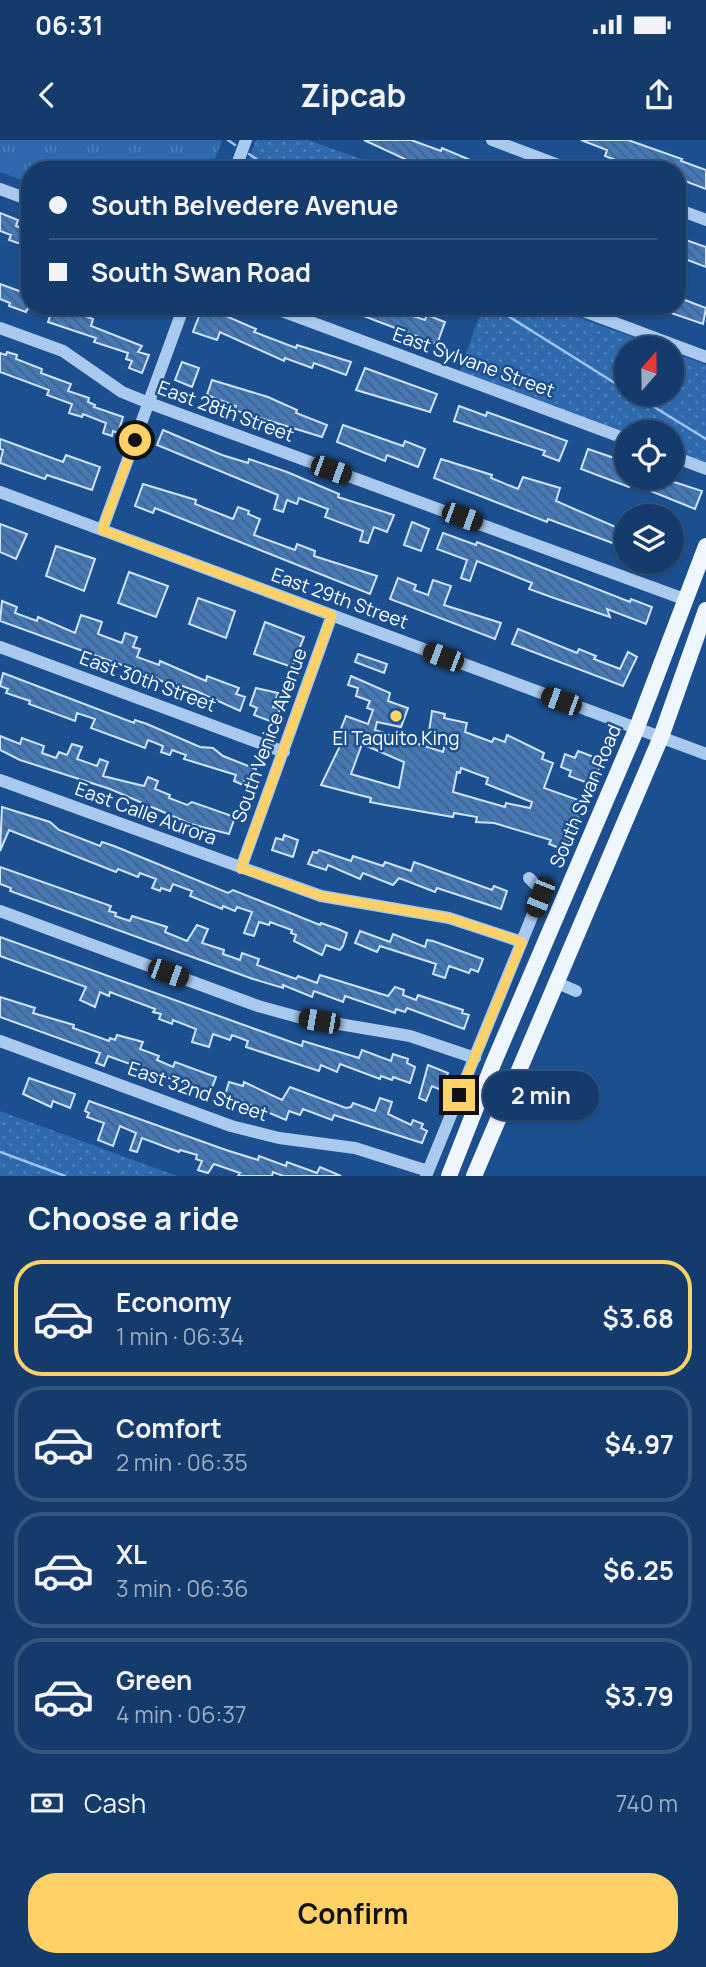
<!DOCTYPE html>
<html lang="en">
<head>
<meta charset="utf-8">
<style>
	body { margin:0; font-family:Manrope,sans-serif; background:#1d4271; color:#f1f3f6; height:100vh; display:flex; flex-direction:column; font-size:26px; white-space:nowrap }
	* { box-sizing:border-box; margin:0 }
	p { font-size:23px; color:#9dadc1 }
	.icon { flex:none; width:38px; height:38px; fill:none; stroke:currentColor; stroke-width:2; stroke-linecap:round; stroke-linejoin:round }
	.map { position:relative; height:1036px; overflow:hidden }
	.side { display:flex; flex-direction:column; background:#143b6b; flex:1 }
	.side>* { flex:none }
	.banner { position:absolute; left:21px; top:21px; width:665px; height:154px; border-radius:28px; box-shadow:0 2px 5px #0004,0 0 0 2px #33557e; display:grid; align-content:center; height:154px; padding:0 28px; background:#143b6b }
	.needle { width:46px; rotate:20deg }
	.fabs { position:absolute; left:614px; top:196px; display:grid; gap:14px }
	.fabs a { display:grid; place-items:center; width:70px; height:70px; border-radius:50%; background:#143b6b; box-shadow:0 2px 5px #0004,0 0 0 2px #33557e; font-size:35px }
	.end { position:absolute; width:32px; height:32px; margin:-16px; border:9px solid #ffd166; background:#111; box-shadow:0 0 0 4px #111 }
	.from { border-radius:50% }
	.bubble { position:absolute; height:49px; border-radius:24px; background:#143b6b; box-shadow:0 2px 5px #0004,0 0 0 2px #33557e; font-size:23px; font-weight:700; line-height:49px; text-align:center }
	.car { position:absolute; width:21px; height:42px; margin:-21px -10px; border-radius:9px; box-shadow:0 0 5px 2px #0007; background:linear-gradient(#222 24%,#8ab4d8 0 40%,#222 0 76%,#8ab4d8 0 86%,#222 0) }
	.banner b { display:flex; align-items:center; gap:24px; height:66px; font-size:26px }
	.banner b+b { border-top:2px solid #33557e }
	.banner i { width:18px; height:18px; background:#f1f3f6 }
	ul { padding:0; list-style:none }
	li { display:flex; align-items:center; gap:21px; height:116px; margin:0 14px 10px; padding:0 14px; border:4px solid #33557e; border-radius:28px }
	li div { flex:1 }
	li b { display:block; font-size:26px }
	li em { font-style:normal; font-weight:700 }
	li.current { border-color:#ffd166 }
	li>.icon { width:63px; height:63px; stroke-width:1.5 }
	h2 { padding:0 28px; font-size:32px; line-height:84px }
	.pay { display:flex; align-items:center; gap:18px; height:77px; padding:0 28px; font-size:26px }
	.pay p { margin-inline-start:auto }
	.action { display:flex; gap:14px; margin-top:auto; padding:14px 28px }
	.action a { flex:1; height:80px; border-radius:28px; background:#ffd166; color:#111; font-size:28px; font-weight:700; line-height:80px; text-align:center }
	.status { display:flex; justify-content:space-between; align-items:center; height:49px; padding:0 35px; background:#143b6b; direction:ltr }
	.status svg { height:19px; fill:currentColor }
	header { display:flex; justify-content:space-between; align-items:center; height:91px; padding:0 28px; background:#143b6b; font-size:32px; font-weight:700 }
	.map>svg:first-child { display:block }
	.grass { fill:url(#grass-tufts) }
	.park { fill:url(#park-dots) }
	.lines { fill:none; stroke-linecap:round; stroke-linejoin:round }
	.stream { stroke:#9cc4f0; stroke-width:2.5 }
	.building { fill:url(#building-back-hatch); stroke:#cfe3fa; stroke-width:2; fill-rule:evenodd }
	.minor { stroke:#a9c9ee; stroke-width:12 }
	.major { stroke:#f0f6ff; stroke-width:16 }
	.route { stroke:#ffd166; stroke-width:9 }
	.poi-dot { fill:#ffd166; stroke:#1b4f8f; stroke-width:2.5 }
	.labels { text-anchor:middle; stroke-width:5; stroke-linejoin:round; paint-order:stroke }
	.street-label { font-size:19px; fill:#fff; stroke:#1b4f8f }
	.poi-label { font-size:19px; fill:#fff; stroke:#1b4f8f }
</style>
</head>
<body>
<div class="status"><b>06:31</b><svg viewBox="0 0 49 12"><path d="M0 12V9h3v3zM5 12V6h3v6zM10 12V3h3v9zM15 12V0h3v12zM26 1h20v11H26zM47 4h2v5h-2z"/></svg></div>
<header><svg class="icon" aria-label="back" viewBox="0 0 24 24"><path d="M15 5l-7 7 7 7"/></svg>Zipcab<svg class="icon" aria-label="share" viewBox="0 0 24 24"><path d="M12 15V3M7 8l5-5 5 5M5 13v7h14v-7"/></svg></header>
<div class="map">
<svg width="706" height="1036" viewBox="0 0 706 1036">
	<defs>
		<pattern id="grass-tufts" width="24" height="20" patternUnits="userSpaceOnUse" patternTransform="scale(1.75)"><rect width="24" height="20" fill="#2e69ad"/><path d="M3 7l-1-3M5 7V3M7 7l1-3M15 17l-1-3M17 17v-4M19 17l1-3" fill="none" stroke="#4d80b9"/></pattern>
		<pattern id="park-dots" width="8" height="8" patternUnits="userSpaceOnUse" patternTransform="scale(1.75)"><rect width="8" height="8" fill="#2e69ad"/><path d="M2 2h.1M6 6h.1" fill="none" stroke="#4d80b9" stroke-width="1.8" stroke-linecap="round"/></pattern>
		<pattern id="building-back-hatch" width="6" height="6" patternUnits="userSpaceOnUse" patternTransform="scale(1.75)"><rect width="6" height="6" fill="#4478b7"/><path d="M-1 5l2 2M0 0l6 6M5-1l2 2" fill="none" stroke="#486282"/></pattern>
	</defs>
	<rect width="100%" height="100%" fill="#1b4f8f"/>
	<path class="grass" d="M0 0H222L211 30H30V43L0 32Z"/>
	<path class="park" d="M256 0H308L392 30H245Z
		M452 166H548L662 208H626V254H672V212L706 225V324L672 311V292L626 294 460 231 479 177Z
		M0 971 177 1036H0Z"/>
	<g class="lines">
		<path class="stream" d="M228 0 235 5
			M249 14 272 30
			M492 166 626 250
			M633 254 706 299
			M0 1012 65 1036"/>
	</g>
	<path class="building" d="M364 0H411L441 11 442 8 494 30H445L426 23 424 28Z
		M581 0H628L682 19 681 21 706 30V49L677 38V30H651L625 20 623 23 605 16 607 10Z
		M0 73 18 80 16 86 30 91V107L9 100 11 95 0 91Z
		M677 97 706 107V127L677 116Z
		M0 144 30 155V166H61L93 179 91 186 142 206 138 212 149 215 142 233 129 228 132 221 126 219 128 213 94 202 96 198 48 182 50 176 28 168 26 172 9 166 10 163 0 159Z
		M677 157 706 168 703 184 654 167 677 166Z
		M203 166 256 189 254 192 296 208 297 205 351 222 346 235 314 223 312 228 285 218 284 221 220 192 217 200 193 192Z
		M382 166 425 180 427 175 445 182 437 204 340 167Z
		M7 212 17 215 16 219 42 229 41 233 71 244 68 251 89 258 88 262 95 265 94 267 123 277 118 293 113 291 112 296 103 293 106 283 83 274 82 277 69 273 72 264 47 255 49 250 0 232V213L6 215Z
		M182 222 199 228 192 247 175 240Z
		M365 228 437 254 430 272 356 250Z
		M212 240 268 257 297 270 296 273 327 285 322 297 234 270 236 266 207 255Z
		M459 266 486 276 487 272 567 301 559 321 543 315 545 311 454 281Z
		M343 285 403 306 405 301 425 309 418 327 387 315 385 321 337 302Z
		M163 290 222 315 248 323 249 319 287 332 339 354 338 357 394 375 387 392 374 387 368 403 360 401 363 391 325 377 328 369 299 358 297 364 287 360 283 372 274 369 278 355 157 305Z
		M0 299 63 322 66 315 100 327 92 350 47 335 45 339 0 323 3 310 0 309Z
		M588 309 626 322V338H662L702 351 695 369 631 343 629 347 581 329Z
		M441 319 492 335 491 338 518 349 523 337 560 348 556 361 620 389 626 374V408L548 379 547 382 434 338Z
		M143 344 196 360 195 364 233 379 238 367 249 371 248 374 260 379 254 395 295 410 297 404 315 411 314 416 377 436 370 454 155 368 153 373 135 366Z
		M412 382 429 389 421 411 404 405Z
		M0 384 27 394 16 419 0 412Z
		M443 393 476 405 477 402 630 462 631 459 652 467 646 484 607 469 610 477 554 458 529 449 532 443 477 421 470 441 461 438 467 420 437 409Z
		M56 406 95 419 84 451 46 436Z
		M129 432 168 446 156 477 118 463Z
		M398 438 416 445 414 450 428 455 433 440 451 446 444 465 501 483 495 499 390 459Z
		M198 458 235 471 226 498 189 484Z
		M2 461 17 467 15 473 37 481 38 477 75 493 81 475 102 482 98 494 122 503 125 493 137 497 133 507 140 509 137 517 159 525 160 521 206 541 207 536 239 548 236 554 245 557 240 571 196 551 177 544 175 548 152 536 0 481Z
		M265 482 304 497 292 527 254 514Z
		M518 489 577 513 579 509 596 516 594 519 620 529 628 512 637 517 623 546 512 504Z
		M358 514 387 524 384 533 355 522Z
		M3 533 134 583 135 580 147 584 200 607 213 608 223 616 256 629 252 641 245 638 243 645 234 641 236 635 184 619 186 615 172 610 170 615 161 612 163 606 148 600 145 608 91 588 95 579 77 573 75 581 29 564 30 561 6 553 8 549 0 546Z
		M351 536 390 553 388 561 408 568 401 587 377 582 375 590 443 612 447 595 429 592 432 571 445 574 444 578 467 583 465 592 492 602 494 598 505 602 507 595 544 613 542 619 553 623 544 648 584 662 566 711 549 704 551 700 494 683 476 682 477 677 454 673 453 677 385 665 370 662 371 658 321 645 340 606 335 604 346 576 368 584 373 570 367 568 370 561 356 556 358 548 348 545ZM362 604 404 622 399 648 351 634ZM461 628 488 638 486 644 532 662 530 668 506 663 505 667 453 652 457 632 460 633Z
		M256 548 278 553 273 567 280 569 275 583 254 575 257 568 250 565Z
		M0 596 20 604 22 598 44 606 42 613 56 618 59 612 67 615 72 604 82 607 77 619 97 626 100 619 108 622 103 636 144 646 148 637 158 641 155 649 170 655 169 658 187 665 192 662 235 677 229 694 191 684 110 649 20 620 0 610Z
		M578 611 602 620 593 645 569 636 571 631 561 627 565 614 575 618Z
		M2 667 50 682 59 690 100 706 102 702 114 706 228 753 233 750 320 785 321 783 338 789 347 793 343 806 340 810 326 805 322 815 294 801 296 795 291 793 292 790 270 782 269 785 259 782 254 796 244 793 252 772 237 767 235 771 223 766 222 769 190 756 192 751 173 744 170 751 161 748 160 751 152 748 156 739 140 733 138 737 118 729 116 732 9 690 0 711Z
		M284 695 298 700 293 717 272 710 276 698 283 700Z
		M319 710 351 721 353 716 383 726 385 722 411 731 414 722 492 750 494 746 507 751 501 769 437 748 435 752 399 738 393 745 363 733 360 739 328 725 326 730 308 724 313 712 317 713Z
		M0 727 111 766 109 771 116 773 115 776 130 781 132 776 167 787 165 792 187 801 197 785 208 789 202 803 224 810 223 814 240 820 242 813 259 819 257 825 296 839 298 836 317 843 320 835 388 856 395 847 404 850 403 855 416 860 418 855 463 870 462 873 469 875 464 889 407 868 405 872 396 869 395 873 345 856 343 862 314 851 312 857 283 845V848L253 839 10 751 11 748 0 744Z
		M360 791 390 802 393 794 425 807 427 800 433 801 483 819 478 832 471 829 469 833 449 826 445 838 433 834 436 824 380 806 377 812 355 803Z
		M0 797 302 906 303 901 359 918 362 910 391 921 393 914 408 919 407 923 415 927 410 943 393 937 392 940 381 936 380 939 340 924 337 932 321 925 319 931 246 907 248 901 232 895 230 900 213 894 209 907 192 902 196 889 173 880 172 884 159 879 161 874 153 872 155 869 110 852 109 856 100 852 95 867 80 860 86 847 0 816Z
		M0 857 35 868 33 873 74 885 73 888 109 901 110 898 115 900 117 895 143 902 140 909 159 916 157 920 173 927 175 922 216 937 210 953 108 916 104 926 96 923 100 913 0 877Z
		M428 925 448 933 441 950 432 946 426 961 419 958Z
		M29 938 75 954 70 968 53 961 51 967 23 954Z
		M229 942 243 946 244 942 282 960 290 947 346 968 351 967 353 963 375 971 380 958 392 962 388 974 411 985 413 980 423 984 421 988 427 991 422 1003 334 975 332 980 303 969 300 975 289 971 286 980 241 961 224 958Z
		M89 961 226 1010 258 1020 259 1016 286 1026 287 1022 317 1033 320 1027 341 1036H283L273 1032 272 1036H238L240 1033 214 1024 208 1033 198 1030 202 1021 196 1019 197 1015 180 1010 179 1012 142 998 137 1012 130 1010 136 993 120 986 113 1006 98 1000 104 983 87 977 89 973 85 971Z"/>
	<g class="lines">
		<path class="minor" d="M492 0 572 30
			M235 30 246 0
			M527 30 532 15
			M0 49 30 60
			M677 69 706 80
			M268 166 626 299
			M570 166 706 217
			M0 188 63 211 122 252 149 263 684 459
			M672 316 706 329
			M0 352 706 614
			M102 390 184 166
			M0 507 284 612
			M0 640 321 756 449 778 522 802
			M241 728 332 475
			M0 771 258 866 298 877 410 896 475 918
			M555 842 576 851
			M0 901 231 986 279 998 355 1008 428 1031
			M426 1036 540 757 538 747 529 738"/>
		<path class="major" d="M449 1036 493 924 636 590 706 406
			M474 1036 661 597 706 470"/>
	</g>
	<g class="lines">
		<path class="route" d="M135 300 102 390 332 475 241 728 321 756 449 778 522 802 459 955"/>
	</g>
	<circle class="poi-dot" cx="396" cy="576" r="7"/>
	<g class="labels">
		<g class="street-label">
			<text transform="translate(474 222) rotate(20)" y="7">East Sylvane Street</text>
			<text transform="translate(226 271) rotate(20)" y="7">East 28th Street</text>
			<text transform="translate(340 458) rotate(20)" y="7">East 29th Street</text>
			<text transform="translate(148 541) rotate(20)" y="7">East 30th Street</text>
			<text transform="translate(269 595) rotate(-70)" y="7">South Venice Avenue</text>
			<text transform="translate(585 656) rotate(-67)" y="7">South Swan Road</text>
			<text transform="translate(146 673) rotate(20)" y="7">East Calle Aurora</text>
			<text transform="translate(198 951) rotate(19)" y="7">East 32nd Street</text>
		</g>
		<g class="poi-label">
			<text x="396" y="605">El Taquito King</text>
		</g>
	</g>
</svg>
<div class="fabs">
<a><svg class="needle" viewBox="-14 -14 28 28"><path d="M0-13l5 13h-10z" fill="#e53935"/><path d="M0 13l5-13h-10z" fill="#9dadc1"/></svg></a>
<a><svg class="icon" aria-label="locate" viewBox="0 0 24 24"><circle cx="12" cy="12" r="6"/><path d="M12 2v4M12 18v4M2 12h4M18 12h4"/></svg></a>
<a><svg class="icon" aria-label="layers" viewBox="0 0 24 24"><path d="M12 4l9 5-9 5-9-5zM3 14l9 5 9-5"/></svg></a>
</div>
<i class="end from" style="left:135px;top:300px"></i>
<i class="end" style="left:459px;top:955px"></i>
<div class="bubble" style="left:483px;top:931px;width:116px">2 min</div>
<i class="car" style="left:331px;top:330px;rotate:110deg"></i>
<i class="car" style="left:462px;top:377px;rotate:110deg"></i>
<i class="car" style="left:443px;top:517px;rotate:291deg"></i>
<i class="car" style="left:561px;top:561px;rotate:290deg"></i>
<i class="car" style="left:540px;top:757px;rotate:202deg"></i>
<i class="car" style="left:168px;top:833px;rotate:110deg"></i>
<i class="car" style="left:319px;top:881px;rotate:280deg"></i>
<div class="banner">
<b><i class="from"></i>South Belvedere Avenue</b>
<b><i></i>South Swan Road</b>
</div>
</div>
<section class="side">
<h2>Choose a ride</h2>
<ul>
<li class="current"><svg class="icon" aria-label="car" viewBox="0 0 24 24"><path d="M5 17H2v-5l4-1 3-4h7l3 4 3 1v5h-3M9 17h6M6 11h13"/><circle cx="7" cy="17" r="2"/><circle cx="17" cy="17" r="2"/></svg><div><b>Economy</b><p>1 min · 06:34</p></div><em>$3.68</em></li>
<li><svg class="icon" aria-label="car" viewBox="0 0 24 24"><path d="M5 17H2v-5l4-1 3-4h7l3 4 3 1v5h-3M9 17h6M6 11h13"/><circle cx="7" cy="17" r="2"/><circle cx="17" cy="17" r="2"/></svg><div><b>Comfort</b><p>2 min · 06:35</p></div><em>$4.97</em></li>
<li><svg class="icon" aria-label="car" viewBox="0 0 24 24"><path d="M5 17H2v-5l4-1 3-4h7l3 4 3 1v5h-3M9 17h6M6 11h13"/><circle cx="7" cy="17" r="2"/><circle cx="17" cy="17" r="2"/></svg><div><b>XL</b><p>3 min · 06:36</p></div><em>$6.25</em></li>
<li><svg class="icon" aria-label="car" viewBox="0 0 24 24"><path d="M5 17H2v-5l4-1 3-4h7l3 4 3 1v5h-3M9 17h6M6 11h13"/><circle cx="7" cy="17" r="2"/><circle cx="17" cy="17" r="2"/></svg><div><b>Green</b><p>4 min · 06:37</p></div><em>$3.79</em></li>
</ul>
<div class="pay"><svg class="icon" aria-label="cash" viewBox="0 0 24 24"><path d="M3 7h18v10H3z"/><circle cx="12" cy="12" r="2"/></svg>Cash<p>740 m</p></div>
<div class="action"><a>Confirm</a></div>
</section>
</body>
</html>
